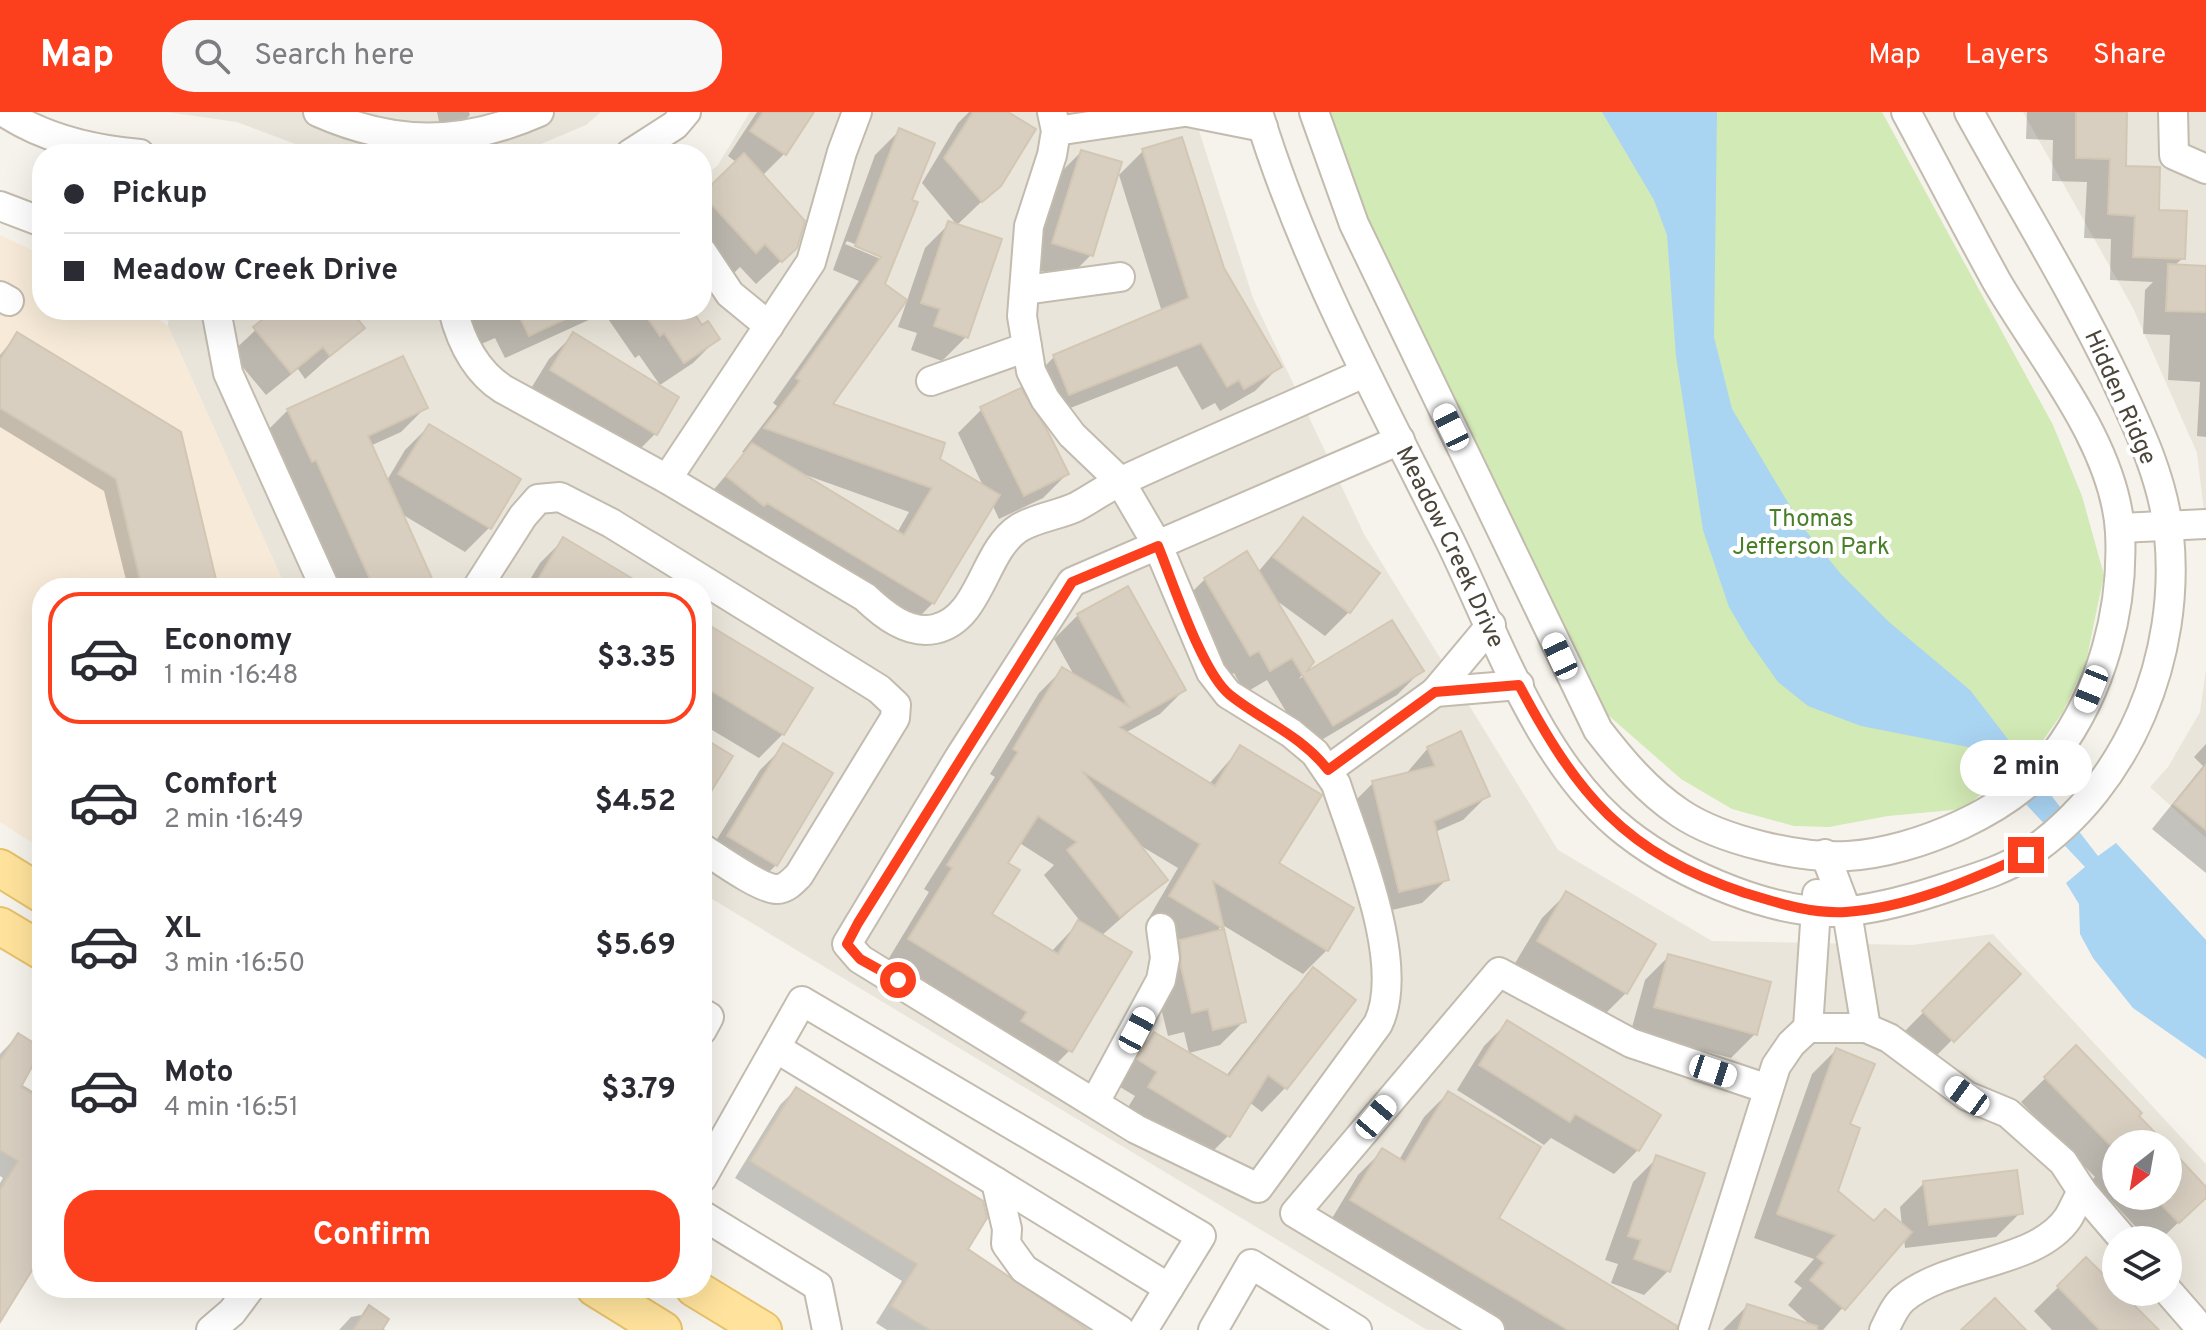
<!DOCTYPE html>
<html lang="en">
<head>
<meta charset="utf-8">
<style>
	body { margin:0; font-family:Overpass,sans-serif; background:#f7f7f7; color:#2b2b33; height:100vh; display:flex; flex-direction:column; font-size:30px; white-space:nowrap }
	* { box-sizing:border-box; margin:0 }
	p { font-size:26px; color:#7c7c81 }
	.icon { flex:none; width:44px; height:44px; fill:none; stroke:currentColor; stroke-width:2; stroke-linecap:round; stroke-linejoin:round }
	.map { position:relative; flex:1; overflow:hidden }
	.details { position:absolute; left:32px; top:466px; width:680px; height:720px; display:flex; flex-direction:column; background:#fff; border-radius:32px; box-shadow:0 8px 32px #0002 }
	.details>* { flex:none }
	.hud { position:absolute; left:32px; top:32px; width:680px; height:176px; border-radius:32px; box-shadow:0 8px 32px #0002; display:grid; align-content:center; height:176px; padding:0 32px; background:#fff }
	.needle { width:52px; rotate:211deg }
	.controls { position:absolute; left:2102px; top:1018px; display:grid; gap:16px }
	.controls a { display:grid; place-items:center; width:80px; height:80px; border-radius:50%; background:#fff; box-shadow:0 8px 32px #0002; font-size:40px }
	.end { position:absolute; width:36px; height:36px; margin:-18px; border:10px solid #fc3f1d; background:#fff; box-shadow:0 0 0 4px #fff }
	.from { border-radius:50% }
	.bubble { position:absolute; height:56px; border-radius:28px; background:#fff; box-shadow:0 8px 32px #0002; font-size:26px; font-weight:700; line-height:56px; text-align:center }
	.car { position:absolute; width:24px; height:48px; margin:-24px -12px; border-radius:10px; box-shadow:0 0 6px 2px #0007; background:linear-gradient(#fff 24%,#345 0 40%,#fff 0 76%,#345 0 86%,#fff 0) }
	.hud b { display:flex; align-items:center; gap:28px; height:76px; font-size:30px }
	.hud b+b { border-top:2px solid #e1e1e2 }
	.hud i { width:20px; height:20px; background:#2b2b33 }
	ul { padding:14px 0 0; list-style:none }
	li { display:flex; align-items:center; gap:24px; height:132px; margin:0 16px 12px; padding:0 16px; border:4px solid transparent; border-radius:32px }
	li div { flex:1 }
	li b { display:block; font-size:30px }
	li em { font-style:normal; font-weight:700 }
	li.current { border-color:#fc3f1d }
	li>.icon { width:72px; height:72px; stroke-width:1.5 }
	.primary-button { display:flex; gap:16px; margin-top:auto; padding:16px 32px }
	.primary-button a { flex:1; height:92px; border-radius:32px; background:#fc3f1d; color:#fff; font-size:32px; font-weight:700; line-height:92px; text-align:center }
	header { display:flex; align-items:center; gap:48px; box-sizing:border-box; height:112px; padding:0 40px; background:#fc3f1d; color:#fff }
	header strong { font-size:38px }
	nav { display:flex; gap:44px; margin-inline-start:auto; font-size:28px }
	.search { width:560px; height:72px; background:#f7f7f7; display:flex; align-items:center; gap:20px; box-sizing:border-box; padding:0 28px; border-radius:32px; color:#7c7c81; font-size:30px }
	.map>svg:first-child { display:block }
	.residential { fill:#eae5da; fill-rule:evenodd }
	.commercial { fill:#f7ead8 }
	.green { fill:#d2eab5 }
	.water { fill:#a9d4f2 }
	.shadow { fill:#0003; fill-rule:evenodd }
	.building { fill:#d8cfc1; stroke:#d3c7b4; stroke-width:2 }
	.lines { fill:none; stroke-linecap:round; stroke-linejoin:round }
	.minor-casing { stroke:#c2bbae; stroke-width:32 }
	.major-casing { stroke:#e6c16a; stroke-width:40 }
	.minor { stroke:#fff; stroke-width:28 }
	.major { stroke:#ffe39c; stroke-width:36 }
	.route { stroke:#fc3f1d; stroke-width:10 }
	.labels { text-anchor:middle; stroke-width:8; stroke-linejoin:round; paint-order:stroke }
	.street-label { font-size:24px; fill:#4b4439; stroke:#fff }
	.park-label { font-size:24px; fill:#4a7f2a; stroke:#fff }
</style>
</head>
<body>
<header>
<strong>Map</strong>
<div class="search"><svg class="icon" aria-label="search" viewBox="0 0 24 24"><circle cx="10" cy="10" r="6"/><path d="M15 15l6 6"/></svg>Search here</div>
<nav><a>Map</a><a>Layers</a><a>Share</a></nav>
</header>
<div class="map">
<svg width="2206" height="1218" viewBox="0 0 2206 1218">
	<rect width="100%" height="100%" fill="#f6f3ec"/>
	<path class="residential" d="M167 0H601L586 13 517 42H322L237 10Z
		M750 0H1193L1253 186 1364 422 1558 738 1712 829 1912 833 1993 822 2206 1052V1218H1427L702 781V476H286L168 214 169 198H702V66L718 53ZM2116 1032H2168V1084H2116ZM2116 1128H2168V1180H2116Z
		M2023 0H2206V416L2197 341 2133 196Z
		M2206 557V726L2150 675 2168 655 2200 600Z"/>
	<path class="commercial" d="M0 123 42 143V198H145L168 214 286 476H42V737L0 710Z"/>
	<path class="green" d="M1328 0H1882L2053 313 2082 384 2104 463 2086 550 2063 600 2039 634 1963 697 1888 704 1829 715 1794 714 1732 697 1681 667 1608 603 1421 223 1365 101Z"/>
	<path class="water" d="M1602 0H1717L1714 225 1732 297 1802 414 1840 461 1889 510 1970 578 2098 744 2116 731 2206 828V947L2133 896 2093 846 2080 822 2079 792 2066 771 2085 755 1973 636 1861 614 1808 594 1778 570 1749 529 1729 495 1703 418 1676 244 1667 123 1654 88Z"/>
	<path class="shadow" d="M437 0H469L470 3 462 11 440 14Z
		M757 0H812L784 42 762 64 796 135 756 172 740 155 731 164 702 132V81L736 50 728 44Z
		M969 0H1004L1000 72 957 113 922 71 958 11Z
		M2027 0H2125L2124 56 2157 100 2183 146 2174 154 2206 156V325L2197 324 2200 270 2168 268 2170 223 2143 222 2145 178 2153 170 2110 168 2111 127 2084 126 2087 70 2052 69 2053 28 2026 27Z
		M899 19 933 32 830 293 984 376 958 321 982 297 1067 362 1043 386 999 407 992 392 933 491 909 515 704 389 745 341 742 340 777 294 773 291 859 169 833 158 875 43ZM847 129 883 143V148L845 132ZM803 362 909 400 897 421Z
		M1143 39 1222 157 1279 255 1255 279 1220 299 1215 291 1202 298 1177 254 1045 306 1030 269 1054 245 1162 200 1119 63Z
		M1081 40 1091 143 1067 167 1029 155 1057 64Z
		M949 112 966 225 942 249 911 238 917 221 898 215 925 136Z
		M277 198H360L353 205 362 216 305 267 298 257 266 283 231 241Z
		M475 198H689L701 216 717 227 693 251 660 273 639 243 635 246 604 201 505 246 495 226 479 233 467 206Z
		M17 222 216 476H128L104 379 0 315V243Z
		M573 223 655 322 631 346 527 283 549 247Z
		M425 296 401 320 370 334 386 370 405 338 429 314 489 416 465 440 400 401 431 470 426 476H339L292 370 264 322 288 298Z
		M1303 407 1349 500 1325 524 1273 486 1312 550 1299 567 1392 511 1421 559 1397 583 1308 636 1267 568 1245 581 1234 561 1226 566 1181 491 1205 467 1246 442 1258 460Z
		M564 427 644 476H525L540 451Z
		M1078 503 1184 578 1160 602 1125 621 1209 672 1241 635 1277 752 1327 838 1303 862 1221 812 1218 820 1244 909 1220 933 1189 941 1184 920 1168 924 1157 880 1156 854 1181 829 1147 809 1178 756 1136 731 1165 768 1101 824 1070 938 1046 962 886 851 929 780 924 777 995 665 990 662 1039 581 1063 557 1075 565 1054 527ZM1018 730 1054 753 1044 763 1080 809 1051 840 989 803 1005 751Z
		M702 511 783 622 759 646 702 612Z
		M2206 632V761L2152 717 2203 654 2194 645Z
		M784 634 776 753 752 777 704 748 760 658Z
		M1428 636 1487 684 1463 708 1435 720 1447 767 1422 791 1375 802 1349 695 1373 671 1405 663Z
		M1566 782 1626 881 1602 905 1514 853 1542 806Z
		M1989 834 2018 862 1928 952 1900 924Z
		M1669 844 1755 922 1731 946 1631 919 1645 868Z
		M1314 858 1353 889 1285 976 1262 1000 1249 990 1228 1024 1204 1048 1125 1000 1135 984 1115 972 1130 946 1154 922 1226 964 1290 882Z
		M1508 910 1638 1038 1614 1062 1551 1026 1544 1033 1457 978 1484 934Z
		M18 923 41 938 21 972 42 985V1138L0 1206V1071L3 1066 0 1064V942Z
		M2076 936 2164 1032H2116V1084H2168V1036L2206 1078V1084L2160 1128H2148L2092 1068 2095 1065 2021 990Z
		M1836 938 1848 1014 1836 1080 1873 1111 1902 1114 1900 1095 1924 1071 2020 1101 1996 1125 1905 1136 1904 1126 1823 1218H1723L1747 1194 1813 1215 1788 1193 1802 1176 1794 1170 1814 1147 1754 1126 1812 962Z
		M796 977 965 1138 1086 1218H887L876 1211 902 1169 735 1066 780 993Z
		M1448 981 1496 1107 1675 1218H1504L1328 1113 1358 1063 1382 1039 1399 1048 1424 1005Z
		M1657 1046 1668 1159 1644 1183 1611 1171 1618 1152 1605 1148 1633 1070Z
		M2086 1148 2116 1180 2156 1218H2052L2034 1199Z
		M369 1196 385 1218H339L351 1205 362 1203Z"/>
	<path class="building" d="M763 0H814L786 43 750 19Z
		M973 0H1008L1036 17 1001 74 982 90 944 46Z
		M2076 0H2127L2126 54 2160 55 2159 98 2187 99 2185 147 2133 145 2135 104 2108 102 2110 47 2076 46Z
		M899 16 935 31 912 88 918 90 885 172 907 188 833 292 945 331 940 347 1000 383 934 492 767 391 764 394 726 364 752 331 904 423 932 376 764 316 800 269 796 266 881 145 855 134Z
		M1182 25 1224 156 1282 255 1244 277 1239 268 1227 275 1201 231 1069 283 1053 243 1189 186 1142 37Z
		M1081 38 1122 50 1093 144 1052 131Z
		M744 41 805 109 797 136 782 150 765 132 756 141 702 82Z
		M948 109 1002 127 968 226 934 214 940 197 921 191Z
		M2168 152 2206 154V200L2166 199Z
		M274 198H350L365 216 330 244 323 235 291 261 253 215Z
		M516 198H585L529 224Z
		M642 198H692L702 213 708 209 720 227 684 251 664 221 660 224Z
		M17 220 181 320 218 476H142L116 367 0 296V248Z
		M573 220 679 285 657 323 550 258Z
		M403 244 428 296 368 324 434 471 422 476H374L316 348 312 350 287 297Z
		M1021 276 1048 320 1069 362 1024 384 980 295Z
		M429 312 521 367 491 417 398 362Z
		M1303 405 1380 461 1350 501 1273 445Z
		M563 425 648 476H533Z
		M1247 439 1314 550 1306 560 1392 508 1424 559 1333 614 1292 546 1270 559 1259 539 1250 544 1204 466Z
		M1128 474 1186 578 1119 615 1215 674 1240 633 1322 683 1279 751 1354 796 1328 839 1213 769 1224 817 1169 784 1200 732 1082 659 1168 768 1120 805 1067 738 1077 730 1038 704 1008 751 1020 758 992 802 1058 842 1078 808 1132 840 1072 940 1021 909 1027 900 908 827 952 756 947 753 1018 640 1013 637 1062 555 1128 594 1077 502Z
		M702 509 813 576 784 623 702 573Z
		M1461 619 1490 684 1434 709 1449 768 1399 780 1372 669 1435 654 1427 635Z
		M702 625 733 644 702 694Z
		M783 631 833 661 777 754 727 724Z
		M2206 653V718L2174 692Z
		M1566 779 1656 832 1627 882 1537 829Z
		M1224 817 1246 910 1213 918 1208 897 1192 901 1181 855 1180 828Z
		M1989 831 2021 862 1954 930 1922 899Z
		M1668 842 1771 870 1757 923 1654 895Z
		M1313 855 1356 888 1287 977 1268 963 1230 1025 1148 975 1157 960 1137 947 1154 920 1229 964Z
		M1507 908 1661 1003 1639 1039 1575 1002 1570 1010 1479 953Z
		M18 921 42 936 21 975 42 988V1142L0 1210V1078L18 1049 0 1038V949Z
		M2076 933 2142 1001 2139 1004 2166 1032H2109L2044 965Z
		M1836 936 1875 952 1850 1012 1860 1016 1838 1079 1874 1109 1885 1097 1912 1120 1845 1198 1810 1168 1824 1151 1817 1145 1836 1123 1777 1102Z
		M796 975 983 1089 987 1106 968 1137 1088 1218H930L891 1194 917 1152 750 1049Z
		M1448 979 1541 1035 1499 1106 1677 1214 1676 1218H1568L1350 1088 1382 1036 1405 1050Z
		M2168 1034 2206 1075V1086L2179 1111 2153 1084H2168Z
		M1656 1043 1705 1061 1670 1160 1634 1147 1641 1128 1628 1124Z
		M2017 1058 2023 1102 1929 1113 1923 1069Z
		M2086 1145 2116 1175V1180H2121L2159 1218H2100L2057 1174Z
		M1995 1186 2026 1218H1961Z
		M1747 1192 1817 1214V1218H1738Z
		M369 1193 389 1207 382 1218H353Z"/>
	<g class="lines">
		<g class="minor-casing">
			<g id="minor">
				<path d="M4 0C43 26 94 38 140 42"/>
				<path d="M318 0C395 34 462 34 539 0"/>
				<path d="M1052 0 1056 19 1052 43 1029 114 1022 204 1031 259 1045 287 1072 323 1120 369 1158 434 1211 560 1228 582 1291 621 1315 641 1336 672C1356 734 1407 852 1378 912L1258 1076 1136 1017 860 847 847 832 959 646 1072 470 1400 328"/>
				<path d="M1188 0 1263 15"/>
				<path id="s1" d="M1258 0C1304 151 1380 288 1450 429 1497 525 1540 654 1627 721 1681 763 1780 807 1850 799 1884 795 1919 785 1951 774 1976 766 2006 757 2028 742 2130 673 2181 543 2169 423 2163 366 2139 317 2115 266 2071 175 2018 89 1969 0"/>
				<path d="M1314 0 1354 112 1598 618C1622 649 1647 679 1680 701 1720 728 1800 747 1848 744 1916 740 2014 698 2055 642 2102 579 2124 497 2120 420 2115 332 2040 244 1997 170 1966 114 1937 57 1906 0"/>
				<path d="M2173 0 2174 43 2206 57"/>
				<path d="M1056 19 1184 0"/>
				<path d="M630 42 675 13 686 0"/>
				<path d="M0 94 42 110"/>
				<path d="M702 140 730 182 769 214"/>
				<path d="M1025 178 1120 165"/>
				<path d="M0 184 9 189"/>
				<path d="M216 198 228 261 325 476"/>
				<path d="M453 198C461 230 475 259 503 277L667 367 865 485C883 502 908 523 935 517 981 507 983 439 1019 416 1035 406 1059 403 1076 395 1093 386 1107 375 1124 368 1204 331 1285 297 1364 261"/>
				<path d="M931 269 1027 235"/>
				<path d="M667 367 811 150 842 40 857 0"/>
				<path d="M2120 416 2206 412"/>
				<path d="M477 476 523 404 538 387 560 385 611 411 879 577 896 593 895 606 799 763C793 769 786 777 777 777 760 777 718 746 702 736"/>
				<path d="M1491 513 1435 580 1519 573"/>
				<path d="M1328 658 1435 580"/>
				<path d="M1825 742 1847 800 1866 916"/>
				<path d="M702 901 709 905 702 918"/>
				<path d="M1808 916 1817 782"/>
				<path d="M776 936 996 1070 1007 1117 1006 1132 1024 1157 1120 1218"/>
				<path d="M1095 990 1161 868 1165 846 1161 816"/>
				<path d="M702 1066 802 889 1201 1124 1143 1218"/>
				<path d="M996 1070 1169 1176"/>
				<path d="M702 1103 818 1174 827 1218"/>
				<path d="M2168 1179 2202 1218"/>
				<path d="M211 1218 232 1200 250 1176"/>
				<path d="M1213 1218 1251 1152 1357 1218"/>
				<path d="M1490 1218 1295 1101 1499 860 1631 931 1768 977"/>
				<path d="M1693 1218 1776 954 1791 932 1808 916H1866L1889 926 1967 984 2008 1001 2063 1050 2082 1079 2124 1128"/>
				<path d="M1884 1218C1889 1208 1895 1194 1903 1187 1948 1149 2036 1153 2068 1106 2073 1098 2077 1088 2082 1079"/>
			</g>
		</g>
		<g class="major-casing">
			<path id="major" d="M0 756 42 782
				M0 814 42 839
				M595 1176 663 1218
				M694 1176 763 1218"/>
		</g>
		<use href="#minor" class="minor"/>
		<use href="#major" class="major"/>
	</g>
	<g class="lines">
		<path class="route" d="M898 868 860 847 847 832 858 811 1072 470 1158 434C1173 470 1202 561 1230 583 1264 610 1301 623 1328 658L1435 580 1519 573C1577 682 1624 741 1745 781 1778 791 1811 802 1846 800 1909 796 1970 768 2026 743"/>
	</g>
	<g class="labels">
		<g class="street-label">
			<text transform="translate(2121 285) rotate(66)" y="8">Hidden Ridge</text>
			<text dy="8" stroke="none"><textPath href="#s1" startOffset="476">Meadow Creek Drive</textPath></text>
		</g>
		<g class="park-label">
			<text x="1811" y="414">Thomas<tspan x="1811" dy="28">Jefferson Park</tspan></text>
		</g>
	</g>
</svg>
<div class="controls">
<a><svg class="needle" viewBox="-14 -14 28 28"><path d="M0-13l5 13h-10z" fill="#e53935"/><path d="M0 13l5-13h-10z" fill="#7c7c81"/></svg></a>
<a><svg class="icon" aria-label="layers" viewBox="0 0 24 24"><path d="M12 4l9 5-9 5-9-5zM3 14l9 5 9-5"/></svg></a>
</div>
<i class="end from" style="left:898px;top:868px"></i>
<i class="end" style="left:2026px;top:743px"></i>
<div class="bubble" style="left:1960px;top:628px;width:132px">2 min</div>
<i class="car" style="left:1451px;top:315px;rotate:334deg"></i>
<i class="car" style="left:1560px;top:544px;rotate:335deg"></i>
<i class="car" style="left:2091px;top:577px;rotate:202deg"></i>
<i class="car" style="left:1137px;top:918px;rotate:28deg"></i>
<i class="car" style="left:1713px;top:959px;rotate:108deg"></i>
<i class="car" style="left:1967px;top:984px;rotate:306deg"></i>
<i class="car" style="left:1376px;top:1005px;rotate:40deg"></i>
<div class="hud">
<b><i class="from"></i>Pickup</b>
<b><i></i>Meadow Creek Drive</b>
</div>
<section class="details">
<ul>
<li class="current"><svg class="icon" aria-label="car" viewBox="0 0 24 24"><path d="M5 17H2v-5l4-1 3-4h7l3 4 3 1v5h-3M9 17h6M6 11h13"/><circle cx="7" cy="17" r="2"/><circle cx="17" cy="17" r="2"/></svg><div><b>Economy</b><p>1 min · 16:48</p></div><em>$3.35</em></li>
<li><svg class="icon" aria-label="car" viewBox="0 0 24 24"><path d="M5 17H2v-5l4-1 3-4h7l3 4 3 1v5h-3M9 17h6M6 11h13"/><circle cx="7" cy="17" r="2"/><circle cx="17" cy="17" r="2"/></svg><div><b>Comfort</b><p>2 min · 16:49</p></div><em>$4.52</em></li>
<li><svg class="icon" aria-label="car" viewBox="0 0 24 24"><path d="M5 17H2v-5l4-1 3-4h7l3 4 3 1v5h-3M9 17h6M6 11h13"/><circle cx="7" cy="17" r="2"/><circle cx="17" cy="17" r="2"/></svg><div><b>XL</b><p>3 min · 16:50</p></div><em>$5.69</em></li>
<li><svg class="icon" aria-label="car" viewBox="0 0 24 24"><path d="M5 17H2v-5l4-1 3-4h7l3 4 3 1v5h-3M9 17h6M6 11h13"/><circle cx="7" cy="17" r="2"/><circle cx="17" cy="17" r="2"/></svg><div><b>Moto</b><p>4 min · 16:51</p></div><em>$3.79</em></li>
</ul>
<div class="primary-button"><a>Confirm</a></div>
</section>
</div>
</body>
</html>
